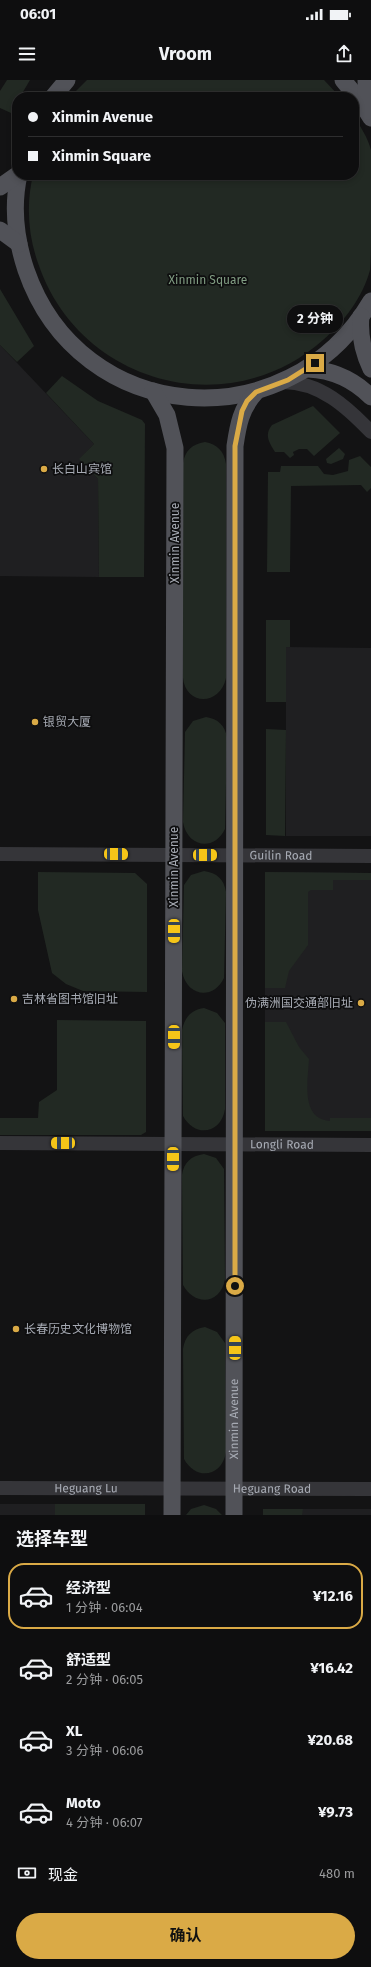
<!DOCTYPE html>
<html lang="zh">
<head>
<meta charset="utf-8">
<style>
	body { margin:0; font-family:"Fira Sans","Noto Sans SC",sans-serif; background:#1c1c1d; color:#f1f3f6; height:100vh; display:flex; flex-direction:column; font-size:15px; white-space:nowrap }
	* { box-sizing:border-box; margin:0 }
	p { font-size:13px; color:#9b9c9e }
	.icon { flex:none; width:22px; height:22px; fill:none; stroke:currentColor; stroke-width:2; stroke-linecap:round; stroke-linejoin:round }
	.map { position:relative; height:1435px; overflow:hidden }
	.side { display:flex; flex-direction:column; background:#0e0e0f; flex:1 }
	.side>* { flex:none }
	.banner { position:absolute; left:12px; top:12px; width:347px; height:88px; border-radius:16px; box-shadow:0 2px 6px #0003,0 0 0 1px #2e2e2f; display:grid; align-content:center; height:88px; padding:0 16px; background:#0e0e0f }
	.end { position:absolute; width:18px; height:18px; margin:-9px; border:5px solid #daaa46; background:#111; box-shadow:0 0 0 2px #111 }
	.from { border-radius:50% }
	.bubble { position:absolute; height:28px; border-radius:14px; background:#0e0e0f; box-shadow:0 2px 6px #0003,0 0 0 1px #2e2e2f; font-size:13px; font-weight:700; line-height:28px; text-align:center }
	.car { position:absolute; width:12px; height:24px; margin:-12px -6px; border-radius:5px; box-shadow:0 0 3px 1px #0007; background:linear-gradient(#f5c518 24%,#345 0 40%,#f5c518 0 76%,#345 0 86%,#f5c518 0) }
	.banner b { display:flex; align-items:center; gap:14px; height:38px; font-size:15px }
	.banner b+b { border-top:1px solid #2e2e2f }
	.banner i { width:10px; height:10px; background:#f1f3f6 }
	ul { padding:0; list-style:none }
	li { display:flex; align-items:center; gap:12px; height:66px; margin:0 8px 6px; padding:0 8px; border:2px solid transparent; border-radius:16px }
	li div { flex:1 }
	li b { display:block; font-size:15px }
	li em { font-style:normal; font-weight:700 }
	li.current { border-color:#daaa46 }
	li>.icon { width:36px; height:36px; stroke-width:1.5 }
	h2 { padding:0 16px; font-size:18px; line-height:48px }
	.pay { display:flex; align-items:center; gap:10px; height:44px; padding:0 16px; font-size:15px }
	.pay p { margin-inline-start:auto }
	.button { display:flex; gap:8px; margin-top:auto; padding:8px 16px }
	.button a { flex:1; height:46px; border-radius:24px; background:#daaa46; color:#111; font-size:16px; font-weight:700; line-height:46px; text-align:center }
	.status { display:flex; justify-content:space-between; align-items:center; height:28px; padding:0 20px; background:#0e0e0f; direction:ltr }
	.status svg { height:11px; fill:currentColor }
	header { display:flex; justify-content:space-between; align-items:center; height:52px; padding:0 16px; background:#0e0e0f; font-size:18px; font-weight:700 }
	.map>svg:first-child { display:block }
	.built { fill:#1f1f21 }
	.green { fill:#222923 }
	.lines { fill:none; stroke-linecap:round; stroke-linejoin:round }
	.tertiary { stroke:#353539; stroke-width:14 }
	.primary { stroke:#515258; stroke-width:17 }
	.route { stroke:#daaa46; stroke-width:5 }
	.poi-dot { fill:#daaa46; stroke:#0e0e0f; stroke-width:1.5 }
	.labels { text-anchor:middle; stroke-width:3.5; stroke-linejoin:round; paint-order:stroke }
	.park-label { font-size:12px; fill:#809c82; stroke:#0e0e0f }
	.poi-label { font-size:12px; fill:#a6aab3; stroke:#0e0e0f; text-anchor:start }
	.street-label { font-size:12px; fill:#a6aab3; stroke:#0e0e0f }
</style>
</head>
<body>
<div class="status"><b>06:01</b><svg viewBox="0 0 49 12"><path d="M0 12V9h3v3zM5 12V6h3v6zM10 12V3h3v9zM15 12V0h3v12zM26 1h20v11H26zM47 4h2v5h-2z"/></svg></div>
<header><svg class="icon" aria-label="menu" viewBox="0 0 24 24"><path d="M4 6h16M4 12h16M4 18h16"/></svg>Vroom<svg class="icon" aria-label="share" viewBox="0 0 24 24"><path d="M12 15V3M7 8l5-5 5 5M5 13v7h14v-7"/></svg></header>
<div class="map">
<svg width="371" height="1435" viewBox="0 0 371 1435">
	<rect width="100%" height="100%" fill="#131314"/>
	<path class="built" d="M0 265 94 364 80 379 98 399 99 497 0 496Z
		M286 567 371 568V756H286Z
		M265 792 371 793V1051H265Z
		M0 1424H145V1435H0Z
		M263 1429H371V1435H263Z"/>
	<path class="green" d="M7 0H30L20 17H17V21L11 33 0 28V11Z
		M87 0H324L340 17H70Z
		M354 36C360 46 368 58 371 70 371 76 371 84 371 91 371 108 371 125 371 142 371 157 371 176 370 190 363 217 343 243 323 260 227 345 78 303 38 183 28 155 26 124 33 95H354Z
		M0 209 34 266 17 282 0 265Z
		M62 296 98 321 142 340 145 344 144 497H99L98 399 79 379 94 364 46 313Z
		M313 326 340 353 314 376 307 369H299L293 372 294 375 290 378 284 372H275C269 362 264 355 272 345Z
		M205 362C217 364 224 371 226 384V598C220 626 186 626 183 598V383C185 371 192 364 205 362Z
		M339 368 345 374 343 379 331 384 327 383 326 379Z
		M360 376 371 387V408L367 412 361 405 291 406 290 492H267L268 392H280L281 386H318L324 394 333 395 348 391 349 380Z
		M266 540H290V567H286V622H266Z
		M206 637C218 639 225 645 227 658L225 749C214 772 187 767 183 742L185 652 193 641Z
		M266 649 286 650 285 756 266 755Z
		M204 791C217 793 224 799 226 812L224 898C213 921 186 916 182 891L184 805 191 795Z
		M38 792 135 793 147 804V912L83 911 66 904 52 893 38 830Z
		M265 792 371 793V800H333V810H311L308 812V865L289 891 285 908H265Z
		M204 928 217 933 225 943V1029C221 1054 195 1058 183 1036L182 950C185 937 191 930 204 928Z
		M57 940 146 941V1052L141 1055H0V1038H38L39 1022 57 1010Z
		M265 942H286L299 967 309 979C308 1000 300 1039 330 1041V1038H371V1051H265Z
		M204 1074 216 1078 224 1089 225 1199C221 1224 195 1227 183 1205L182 1095C184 1082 191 1076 204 1074Z
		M205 1247 217 1252 225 1263 226 1372C222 1397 196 1401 184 1379L183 1269C185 1256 192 1249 205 1247Z
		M55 1424H145V1435H55Z
		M204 1425 216 1429 222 1435H186L191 1429Z
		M263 1429H303L302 1435H263Z"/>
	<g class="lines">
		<g class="tertiary">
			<path d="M283 302C320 302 347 327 371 352"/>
			<path id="s1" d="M0 774 371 776"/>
			<path id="s2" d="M0 1063 371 1065"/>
			<path id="s3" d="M0 1408 371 1409"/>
		</g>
		<g class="primary">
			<path d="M343 0 361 22 371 38"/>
			<path d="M366 0 367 31"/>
			<path d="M53 17 67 0"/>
			<path d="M19 95C12 126 16 160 26 190 80 347 288 362 371 221"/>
			<path d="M0 107 17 95"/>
			<path d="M0 150 19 164"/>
			<path d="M361 236C359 256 363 272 371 289"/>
			<path d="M308 289C332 290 354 300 371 317"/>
			<path d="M153 311 167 335 175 368 172 1435"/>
			<path id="s4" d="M234 1435 235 366C238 345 241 328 256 312"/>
		</g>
	</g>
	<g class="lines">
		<path class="route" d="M235 1206V366L242 331 247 321 256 312 288 300 315 283"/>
	</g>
	<g class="poi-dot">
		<circle cx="44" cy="389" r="4"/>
		<circle cx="35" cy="642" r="4"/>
		<circle cx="14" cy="919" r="4"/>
		<circle cx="361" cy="923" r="4"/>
		<circle cx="16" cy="1249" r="4"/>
	</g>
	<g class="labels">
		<g class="park-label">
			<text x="208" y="204">Xinmin Square</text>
		</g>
		<g class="poi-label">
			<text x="52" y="393">长白山宾馆</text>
			<text x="43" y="646">银贸大厦</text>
			<text x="22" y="923">吉林省图书馆旧址</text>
			<text x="353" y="927" text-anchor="end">伪满洲国交通部旧址</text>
			<text x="24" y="1253">长春历史文化博物馆</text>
		</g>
		<g class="street-label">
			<text transform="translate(175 463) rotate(-90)" y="4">Xinmin Avenue</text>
			<text dy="4" stroke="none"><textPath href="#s1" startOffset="281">Guilin Road</textPath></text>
			<text transform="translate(174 787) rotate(-90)" y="4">Xinmin Avenue</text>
			<text dy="4" stroke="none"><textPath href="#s2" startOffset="282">Longli Road</textPath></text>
			<text dy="4" stroke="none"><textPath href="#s4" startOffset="96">Xinmin Avenue</textPath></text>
			<text dy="4" stroke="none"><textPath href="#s3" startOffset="86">Heguang Lu</textPath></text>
			<text dy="4" stroke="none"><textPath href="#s3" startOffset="272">Heguang Road</textPath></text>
		</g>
	</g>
</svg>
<i class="end from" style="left:235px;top:1206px"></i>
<i class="end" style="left:315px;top:283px"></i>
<div class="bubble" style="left:287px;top:225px;width:56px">2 分钟</div>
<i class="car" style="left:116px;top:774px;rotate:91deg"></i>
<i class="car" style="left:205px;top:775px;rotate:90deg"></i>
<i class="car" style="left:174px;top:851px;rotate:180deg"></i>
<i class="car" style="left:174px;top:957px;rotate:180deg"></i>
<i class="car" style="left:63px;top:1063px;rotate:270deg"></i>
<i class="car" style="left:173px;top:1079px;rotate:180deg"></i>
<i class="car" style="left:235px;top:1268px;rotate:0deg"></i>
<div class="banner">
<b><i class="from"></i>Xinmin Avenue</b>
<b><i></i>Xinmin Square</b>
</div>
</div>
<section class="side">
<h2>选择车型</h2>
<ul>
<li class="current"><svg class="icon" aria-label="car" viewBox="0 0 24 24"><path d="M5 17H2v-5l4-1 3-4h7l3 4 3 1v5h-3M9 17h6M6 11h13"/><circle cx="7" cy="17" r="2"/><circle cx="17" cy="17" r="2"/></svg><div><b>经济型</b><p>1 分钟 · 06:04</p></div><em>¥12.16</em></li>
<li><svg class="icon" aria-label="car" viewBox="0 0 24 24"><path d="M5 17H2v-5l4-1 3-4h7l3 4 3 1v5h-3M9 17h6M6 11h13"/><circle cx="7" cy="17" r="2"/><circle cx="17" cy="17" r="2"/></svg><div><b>舒适型</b><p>2 分钟 · 06:05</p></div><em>¥16.42</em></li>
<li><svg class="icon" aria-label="car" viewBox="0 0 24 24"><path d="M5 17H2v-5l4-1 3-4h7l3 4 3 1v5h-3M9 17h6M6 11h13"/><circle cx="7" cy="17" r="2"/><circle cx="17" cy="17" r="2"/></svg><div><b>XL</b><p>3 分钟 · 06:06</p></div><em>¥20.68</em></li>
<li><svg class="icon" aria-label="car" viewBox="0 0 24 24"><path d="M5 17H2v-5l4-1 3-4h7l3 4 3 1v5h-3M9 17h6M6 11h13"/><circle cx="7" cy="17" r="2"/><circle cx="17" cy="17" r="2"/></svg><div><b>Moto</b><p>4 分钟 · 06:07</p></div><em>¥9.73</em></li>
</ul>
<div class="pay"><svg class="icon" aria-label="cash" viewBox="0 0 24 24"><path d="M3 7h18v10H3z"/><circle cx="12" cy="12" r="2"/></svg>现金<p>480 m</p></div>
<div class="button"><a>确认</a></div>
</section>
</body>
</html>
